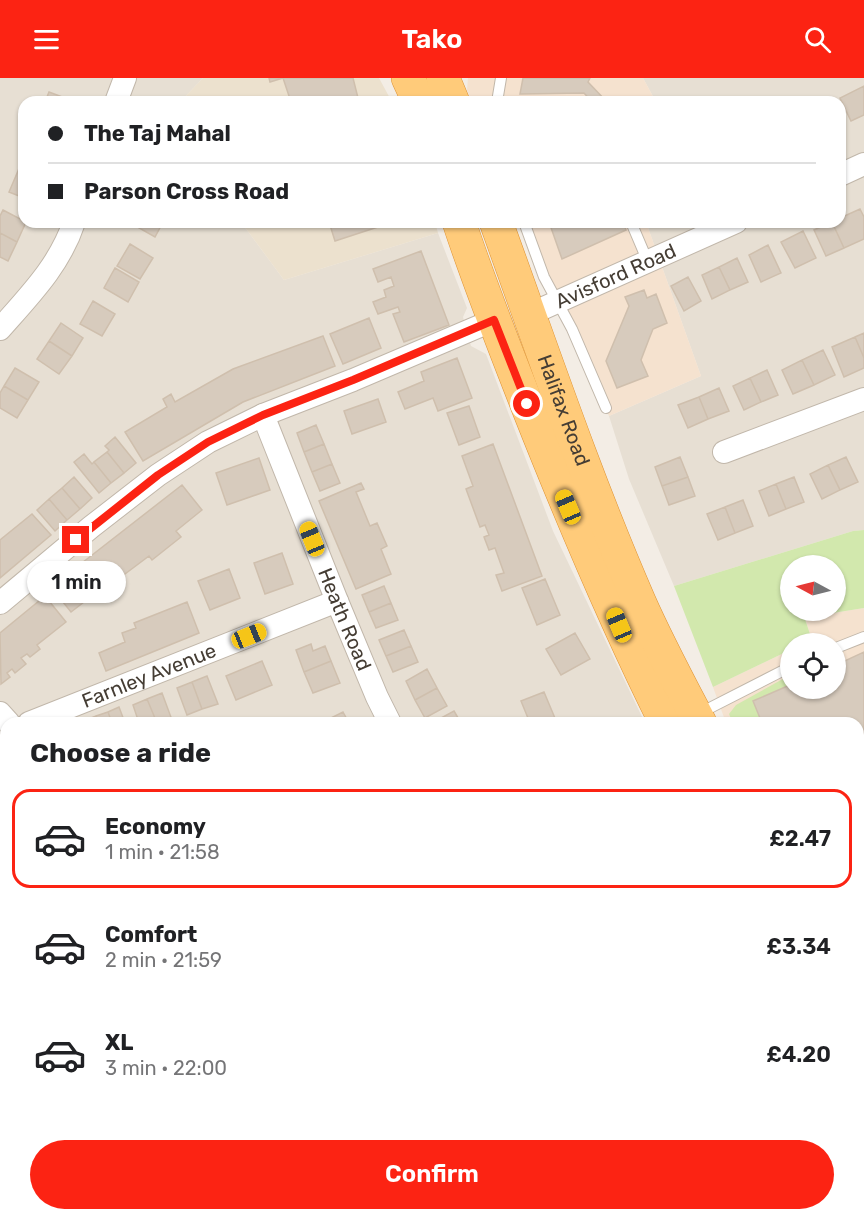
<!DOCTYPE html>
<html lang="en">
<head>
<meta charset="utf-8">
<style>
	body { margin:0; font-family:Rubik,sans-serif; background:#f6f6f6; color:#202124; height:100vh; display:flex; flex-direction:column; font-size:22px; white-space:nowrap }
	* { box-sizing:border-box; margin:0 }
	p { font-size:20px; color:#757577 }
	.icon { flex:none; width:33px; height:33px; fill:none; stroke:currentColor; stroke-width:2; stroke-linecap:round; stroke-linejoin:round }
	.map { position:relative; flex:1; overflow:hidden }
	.details { position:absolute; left:0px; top:639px; width:864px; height:504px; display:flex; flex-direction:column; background:#fff; border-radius:18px 18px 0 0; box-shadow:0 2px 4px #0004 }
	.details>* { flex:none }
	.top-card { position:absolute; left:18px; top:18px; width:828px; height:132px; border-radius:18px; box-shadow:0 2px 4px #0004; display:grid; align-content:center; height:132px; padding:0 30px; background:#fff }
	.needle { width:39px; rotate:277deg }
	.controls { position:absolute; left:780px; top:477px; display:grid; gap:12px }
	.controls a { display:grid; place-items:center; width:66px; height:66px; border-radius:50%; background:#fff; box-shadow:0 2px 4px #0004; font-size:30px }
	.end { position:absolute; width:27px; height:27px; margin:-14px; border:8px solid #fc2313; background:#fff; box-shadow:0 0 0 3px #fff }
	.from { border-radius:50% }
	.bubble { position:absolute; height:42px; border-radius:21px; background:#fff; box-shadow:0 2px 4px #0004; font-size:20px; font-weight:600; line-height:42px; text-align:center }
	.car { position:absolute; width:18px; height:36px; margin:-18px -9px; border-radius:8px; box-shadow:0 0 4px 2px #0007; background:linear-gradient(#f5c518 24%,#345 0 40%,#f5c518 0 76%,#345 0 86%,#f5c518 0) }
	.top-card b { display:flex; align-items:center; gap:21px; height:57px; font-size:22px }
	.top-card b+b { border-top:2px solid #e0e0e0 }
	.top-card i { width:15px; height:15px; background:#202124 }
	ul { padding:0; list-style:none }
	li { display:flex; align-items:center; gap:18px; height:99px; margin:0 12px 9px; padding:0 18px; border:3px solid transparent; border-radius:18px }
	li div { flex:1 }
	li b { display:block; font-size:22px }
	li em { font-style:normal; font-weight:600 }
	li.on { border-color:#fc2313 }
	li>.icon { width:54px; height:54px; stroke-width:1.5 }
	h2 { padding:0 30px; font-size:27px; line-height:72px }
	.cta { display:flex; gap:12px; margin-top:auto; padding:12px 30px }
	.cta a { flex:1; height:69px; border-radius:36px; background:#fc2313; color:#fff; font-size:24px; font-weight:600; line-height:69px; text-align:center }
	header { display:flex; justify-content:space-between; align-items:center; height:78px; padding:0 30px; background:#fc2313; color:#fff; font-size:27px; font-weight:600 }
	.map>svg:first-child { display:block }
	.residential { fill:#e7dfd3 }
	.commercial { fill:#f5e2cf }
	.education { fill:#ece1ce }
	.green { fill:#d2e8ad; fill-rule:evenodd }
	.parking { fill:#e3e0dd }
	.building { fill:#d7cbbd; stroke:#cfbfad; stroke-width:1.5 }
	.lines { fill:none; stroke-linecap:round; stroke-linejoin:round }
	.service-casing { stroke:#c1b7aa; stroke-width:12 }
	.minor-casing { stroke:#c1b7aa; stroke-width:24 }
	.tertiary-casing { stroke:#c1b7aa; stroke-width:30 }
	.trunk-casing { stroke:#de9233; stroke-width:34 }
	.service { stroke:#fff; stroke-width:10 }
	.minor { stroke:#fff; stroke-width:22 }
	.tertiary { stroke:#fff; stroke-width:28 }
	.trunk { stroke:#ffcb7a; stroke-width:33 }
	.route { stroke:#fc2313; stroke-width:8 }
	.labels { text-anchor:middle; stroke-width:5; stroke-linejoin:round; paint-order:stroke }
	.street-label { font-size:20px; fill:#453d34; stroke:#fff }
</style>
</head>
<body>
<header><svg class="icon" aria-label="menu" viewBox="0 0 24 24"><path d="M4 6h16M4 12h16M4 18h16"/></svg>Tako<svg class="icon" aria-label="search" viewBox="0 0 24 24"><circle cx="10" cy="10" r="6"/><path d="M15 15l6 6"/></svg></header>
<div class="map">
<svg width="864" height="1143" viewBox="0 0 864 1143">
	<rect width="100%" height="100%" fill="#f3ede5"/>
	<path class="residential" d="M0 0H203L180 24H24V144H241L284 202 438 155 467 230 463 239 471 268 486 276 553 453 645 645H6V1137H858V1019L864 1030V1143H0Z
		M643 0H864V452L853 453 674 508 629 401 609 338 701 298 646 144H840V24H656Z"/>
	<path class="commercial" d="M468 0H643L656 24H472L467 12Z
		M525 144H646L701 298 609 338Z
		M864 530V866L858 857V645H726L713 609 790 572V610H836V566L805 565 812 562 804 538 813 534 833 535Z"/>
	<path class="education" d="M203 0H379L392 24H180Z
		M241 144H435L438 155 284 202Z"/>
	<path class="green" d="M864 452V530L833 535 813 534 804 538 812 562 805 565 790 566V572L713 609 674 508 853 453ZM790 488H836V532H790Z
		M790 597V607L753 623 762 645H733L729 636 736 627Z
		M172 1137H369L405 1143H172Z"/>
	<path class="parking" d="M864 753V850H862L858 841V756Z"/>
	<path class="building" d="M269 0H353L359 24H291L283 0 270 4Z
		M523 0H590L588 4 607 24H592L584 15 520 16Z
		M864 8V37L851 43 840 20Z
		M49 14 73 23 72 24H45Z
		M582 19 587 24H546Z
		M24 76V95L18 93Z
		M18 93 24 95V120L9 114Z
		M860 131 864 139V161L844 170 832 144H840V140Z
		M3 132 26 144 17 164 0 155V138Z
		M133 144H163L155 159 132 146Z
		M329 144H386L387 146 335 163Z
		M549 144H623L626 152 562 181Z
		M832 144 844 170 826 178 814 152Z
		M803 153 816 180 795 190 781 164Z
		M0 155 17 164 8 183 0 179Z
		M130 166 153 180 140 201 117 188Z
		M768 167 781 195 761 204 749 177Z
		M421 173 449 247 404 264 393 236 400 234 398 229 378 236 373 224 386 219 384 212 394 208 391 199 378 204 373 191Z
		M737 180 748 204 730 212 719 189Z
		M719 189 730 212 712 221 702 197Z
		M115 190 139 204 128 224 104 210Z
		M688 199 701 223 684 233 671 208Z
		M644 212 647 220 656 216 667 245 653 251 649 261 641 282 648 298 617 310 606 283 629 228 625 219Z
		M93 223 115 236 102 258 80 246Z
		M369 240 381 270 343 286 330 256Z
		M61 245 83 260 72 278 49 263Z
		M864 255V280L855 259Z
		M323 258 335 288 243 324 143 383 125 354 167 329 163 321 171 316 175 324 233 291Z
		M855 259 864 280V290L844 299 832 269Z
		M49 263 72 278 59 296 37 281Z
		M823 272 835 297 814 307 802 282Z
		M457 280 472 320 438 333 433 320 405 331 398 314 424 303 421 294Z
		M802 282 814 307 793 316 782 292Z
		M15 290 39 304 28 322 4 308Z
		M767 292 778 317 761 324 750 300Z
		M750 300 761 324 744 332 733 308Z
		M4 308 28 322 17 340 0 330V315Z
		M719 310 729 333 708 341 699 319Z
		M699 319 708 341 688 350 678 327Z
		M378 321 386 344 352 356 344 333Z
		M469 328 480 359 459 367 447 335Z
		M316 347 324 366 304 374 297 355Z
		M115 359 136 385 124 395 107 374 109 372 105 368Z
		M324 366 332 386 312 394 304 374Z
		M493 366 542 498 502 513 496 497 504 495 495 470 489 472 484 459 489 457 485 447 480 449 466 411 473 408 462 378Z
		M107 374 124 395 111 405 94 384Z
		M84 376 92 386 94 384 111 405 99 415 74 384Z
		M680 379 688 399 662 408 655 389Z
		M846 379 858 404 840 412 828 387Z
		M259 380 270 412 227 427 216 395Z
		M332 386 340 405 320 413 312 394Z
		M828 387 840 412 822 421 810 396Z
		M74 399 92 420 80 431 62 410Z
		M688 399 695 418 669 427 662 408Z
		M794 399 804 424 786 431 776 406Z
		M361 405 364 411 356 414 370 448 377 445 387 468 381 471 391 496 356 511 319 423Z
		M776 406 786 431 769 438 759 413Z
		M182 407 202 432 176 453 181 459 152 482 149 478 121 499 125 503 115 511 110 504 71 534 51 509Z
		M62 410 80 431 67 442 49 421Z
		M49 421 67 442 55 453 37 432Z
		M743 422 753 448 735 455 725 429Z
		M725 429 735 455 718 462 707 436Z
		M32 436 51 457 0 500V462Z
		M282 475 293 506 265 516 254 485Z
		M229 491 240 520 210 532 198 503Z
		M545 501 560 537 537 547 522 510Z
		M384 508 391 525 369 534 362 517Z
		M45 518 66 544 37 567 40 571 30 579 27 576 21 580 26 586 15 595 12 591 7 595 10 599 1 606 0 555Z
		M187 524 199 555 106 593 99 575 125 564 122 555 136 550 134 545Z
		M391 525 398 542 376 550 369 534Z
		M404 552 411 568 386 578 379 562Z
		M575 555 590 581 561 597 546 571Z
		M311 566 313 573 325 568 331 583 304 594 296 572Z
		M411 568 418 584 393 594 386 578Z
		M864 574V753L858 756V645H762L753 623 790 607V610H836V587Z
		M864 574V753L858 756V645H762L753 623 790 607V610H836V587Z
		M262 583 272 607 236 622 226 598Z
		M331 583 340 605 313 615 304 594Z
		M427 591 437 610 415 622 406 603Z
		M207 598 218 626 202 631 192 604Z
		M192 604 202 631 187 637 177 610Z
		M437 610 447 628 425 640 415 622Z
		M544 614 557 645H530L521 623Z
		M162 615 172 642 164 645H157L147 621Z
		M147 621 157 645H139L133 627Z
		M119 629 125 645H112L108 634Z
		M454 633 461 645H432Z
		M108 634 112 645H99L96 638Z
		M343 634 349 645H321Z
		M96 638 99 645H85L84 643Z
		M0 1024H2V1052H0Z
		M2 1032H6V1057H2Z
		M858 1061 864 1070V1082L858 1086Z
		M10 1137H36L35 1143H10Z
		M512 1137H546L544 1143H529Z
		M626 1137H665L688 1143 690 1137H701L699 1143H624Z
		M707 1137H750L756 1139 755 1143H706Z
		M778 1137H805L806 1143H778Z"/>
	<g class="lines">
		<g class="service-casing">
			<path id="service" d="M497 24 501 0
				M524 144 544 199 572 251 606 330
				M631 144 648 184
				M836 570 864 559
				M700 635 790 589
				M0 957 6 956
				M763 1137 764 1143"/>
		</g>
		<g class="minor-casing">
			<g id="minor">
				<path d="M116 24 125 0"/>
				<path d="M840 97 864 86"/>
				<path id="s1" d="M528 237 736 144"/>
				<path d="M0 251C29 218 60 187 74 144"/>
				<path id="s2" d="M263 337 337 523 377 619 390 645"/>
				<path d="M724 374 864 321"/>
				<path d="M0 525 91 449 158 397 208 364 263 337 353 302 494 242"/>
				<path d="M0 635 9 645"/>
				<path id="s3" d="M29 645 337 523"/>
				<path d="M77 1143V1137"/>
				<path d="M483 1143 485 1137"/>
			</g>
		</g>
		<g class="tertiary-casing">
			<path id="tertiary" d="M0 1096 6 1097
				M435 1137 463 1143"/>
		</g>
		<g class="trunk-casing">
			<g id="trunk">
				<path d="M408 0 419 24"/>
				<path d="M443 0 453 24"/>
				<path d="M459 144C480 208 505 270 529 332 571 438 615 543 666 645"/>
				<path id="s4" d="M496 144C542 271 585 399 639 523 657 564 679 605 700 645"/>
				<path d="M858 897 864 907"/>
				<path d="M858 965 864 974"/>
			</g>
		</g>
		<use href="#service" class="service"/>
		<use href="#minor" class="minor"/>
		<use href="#tertiary" class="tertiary"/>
		<use href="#trunk" class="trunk"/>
	</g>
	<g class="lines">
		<path class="route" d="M76 462 158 397 208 364 263 337 353 302 494 242 527 326"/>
	</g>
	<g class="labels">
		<g class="street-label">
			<text dy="7" stroke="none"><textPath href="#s1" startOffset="96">Avisford Road</textPath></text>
			<text dy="7" stroke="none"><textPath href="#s4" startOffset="200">Halifax Road</textPath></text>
			<text dy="7" stroke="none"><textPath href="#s2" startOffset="220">Heath Road</textPath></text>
			<text dy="7" stroke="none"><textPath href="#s3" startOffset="129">Farnley Avenue</textPath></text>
		</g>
	</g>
</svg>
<div class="controls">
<a><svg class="needle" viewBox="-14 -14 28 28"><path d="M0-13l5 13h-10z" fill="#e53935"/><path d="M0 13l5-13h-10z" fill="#757577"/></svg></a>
<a><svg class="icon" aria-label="locate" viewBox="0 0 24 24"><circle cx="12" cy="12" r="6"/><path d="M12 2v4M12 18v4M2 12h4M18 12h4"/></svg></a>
</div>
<i class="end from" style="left:527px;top:326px"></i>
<i class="end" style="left:76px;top:462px"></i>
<div class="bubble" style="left:27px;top:483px;width:99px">1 min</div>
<i class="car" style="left:568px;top:429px;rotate:337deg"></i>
<i class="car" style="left:312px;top:461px;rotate:338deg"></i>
<i class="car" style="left:619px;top:547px;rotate:337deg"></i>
<i class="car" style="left:249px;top:558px;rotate:68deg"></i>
<div class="top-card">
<b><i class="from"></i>The Taj Mahal</b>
<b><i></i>Parson Cross Road</b>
</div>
<section class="details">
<h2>Choose a ride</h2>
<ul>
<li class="on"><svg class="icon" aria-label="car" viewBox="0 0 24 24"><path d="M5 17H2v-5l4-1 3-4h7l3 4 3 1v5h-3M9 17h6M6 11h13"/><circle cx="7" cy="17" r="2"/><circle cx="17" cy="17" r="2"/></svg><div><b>Economy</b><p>1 min · 21:58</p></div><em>£2.47</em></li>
<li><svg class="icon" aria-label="car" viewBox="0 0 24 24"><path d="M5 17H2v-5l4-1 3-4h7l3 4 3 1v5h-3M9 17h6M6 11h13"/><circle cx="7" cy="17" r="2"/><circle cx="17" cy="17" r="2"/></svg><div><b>Comfort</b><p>2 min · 21:59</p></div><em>£3.34</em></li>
<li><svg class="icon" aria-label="car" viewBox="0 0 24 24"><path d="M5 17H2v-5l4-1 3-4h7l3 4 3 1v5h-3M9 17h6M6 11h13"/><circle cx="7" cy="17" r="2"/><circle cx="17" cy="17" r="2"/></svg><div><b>XL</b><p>3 min · 22:00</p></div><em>£4.20</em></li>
</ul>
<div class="cta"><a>Confirm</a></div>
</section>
</div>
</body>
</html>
